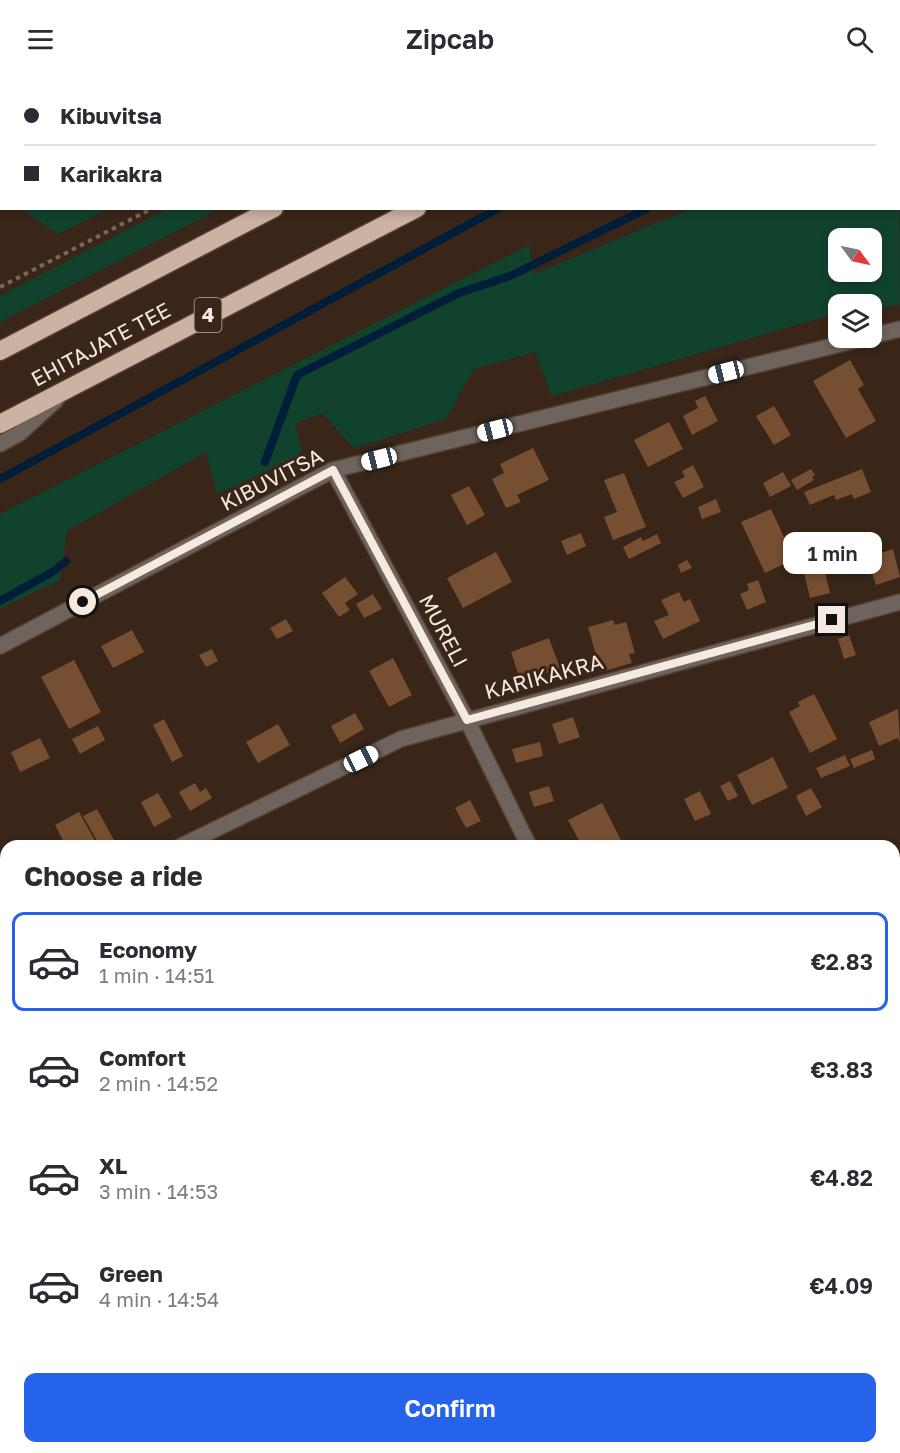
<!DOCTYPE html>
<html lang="en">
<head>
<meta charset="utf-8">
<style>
	body { margin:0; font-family:"Golos Text",sans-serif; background:#f7f7f7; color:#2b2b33; height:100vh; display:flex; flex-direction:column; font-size:22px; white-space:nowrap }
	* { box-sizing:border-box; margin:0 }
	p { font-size:20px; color:#7c7c81 }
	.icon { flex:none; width:33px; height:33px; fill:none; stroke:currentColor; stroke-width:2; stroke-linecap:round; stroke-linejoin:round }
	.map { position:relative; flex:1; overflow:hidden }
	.drawer { position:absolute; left:0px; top:762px; width:900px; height:614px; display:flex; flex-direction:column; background:#fff; border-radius:18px 18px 0 0; box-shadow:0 3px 9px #0003 }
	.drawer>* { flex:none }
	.top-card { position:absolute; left:0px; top:0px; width:900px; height:132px; box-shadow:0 3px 9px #0003; display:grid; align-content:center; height:132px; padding:0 24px; background:#fff }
	.needle { width:39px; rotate:123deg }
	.buttons { position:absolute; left:828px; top:150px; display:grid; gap:12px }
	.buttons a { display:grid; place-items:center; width:54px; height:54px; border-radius:12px; background:#fff; box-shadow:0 3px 9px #0003; font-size:30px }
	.end { position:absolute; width:27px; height:27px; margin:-14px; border:8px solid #f6e9e0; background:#111; box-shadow:0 0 0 3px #111 }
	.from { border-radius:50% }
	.bubble { position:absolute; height:42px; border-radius:12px; background:#fff; box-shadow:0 3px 9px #0003; font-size:20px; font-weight:600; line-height:42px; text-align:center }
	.car { position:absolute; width:18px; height:36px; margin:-18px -9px; border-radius:8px; box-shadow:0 0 4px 2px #0007; background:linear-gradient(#fff 24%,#345 0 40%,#fff 0 76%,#345 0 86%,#fff 0) }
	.top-card b { display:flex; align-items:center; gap:21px; height:57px; font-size:22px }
	.top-card b+b { border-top:2px solid #e1e1e2 }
	.top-card i { width:15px; height:15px; background:#2b2b33 }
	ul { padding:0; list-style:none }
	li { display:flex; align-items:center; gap:18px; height:99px; margin:0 12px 9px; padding:0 12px; border:3px solid transparent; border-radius:12px }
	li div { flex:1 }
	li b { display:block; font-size:22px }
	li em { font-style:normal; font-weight:600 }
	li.active { border-color:#2563eb }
	li>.icon { width:54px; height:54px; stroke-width:1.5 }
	h2 { padding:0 24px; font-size:27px; line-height:72px }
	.primary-button { display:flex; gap:12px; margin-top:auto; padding:12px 24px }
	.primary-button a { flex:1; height:69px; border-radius:12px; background:#2563eb; color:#fff; font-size:24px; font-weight:600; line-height:69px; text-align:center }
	header { display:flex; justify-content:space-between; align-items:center; height:78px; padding:0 24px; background:#fff; font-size:27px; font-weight:600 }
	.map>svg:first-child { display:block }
	.built { fill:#442b19 }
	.green { fill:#11422d; fill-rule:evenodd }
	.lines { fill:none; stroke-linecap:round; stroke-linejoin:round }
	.stream { stroke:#001d3a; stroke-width:8 }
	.building { fill:#764e32 }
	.minor-casing { stroke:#534134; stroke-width:18 }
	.highway-casing { stroke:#534134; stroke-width:21 }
	.path { stroke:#78675b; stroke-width:4; stroke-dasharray:4.5 4.5; stroke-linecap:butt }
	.minor { stroke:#6f645d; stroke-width:15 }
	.highway { stroke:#ccb2a2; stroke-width:18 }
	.route { stroke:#f6e9e0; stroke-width:8 }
	.labels { text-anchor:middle; stroke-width:6; stroke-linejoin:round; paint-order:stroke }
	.shield { fill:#392618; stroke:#bdaea4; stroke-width:1.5 }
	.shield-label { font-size:20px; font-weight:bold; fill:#f6e9e0 }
	.street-label { font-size:21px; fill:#f6e9e0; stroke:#392618 }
</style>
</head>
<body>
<header><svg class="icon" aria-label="menu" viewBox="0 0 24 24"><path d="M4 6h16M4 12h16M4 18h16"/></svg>Zipcab<svg class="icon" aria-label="search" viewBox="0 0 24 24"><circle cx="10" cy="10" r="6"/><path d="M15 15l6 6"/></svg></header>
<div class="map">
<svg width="900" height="1375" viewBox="0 0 900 1375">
	<rect width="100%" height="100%" fill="#392618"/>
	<path class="built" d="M0 0H53L2 2 0 68Z"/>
	<path class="green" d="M53 0H363L52 1Z
		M899 77 900 227 872 230V226H838V235L552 318 535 274 474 291 446 341 354 370 322 335 295 346 303 377 217 416 206 374 67 453 60 502 0 531V436L529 167 534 196 690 131 898 130ZM838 160H872V194H838Z
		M169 130 219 131 0 244V218Z
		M21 131V130L108 131 58 156Z
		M427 1370H817L819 1375H416Z"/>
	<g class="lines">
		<path class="stream" d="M779 2 783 0
			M898 51H900
			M265 384 297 297 459 215 510 198 648 130
			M0 401 499 130
			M0 523 54 493 66 483"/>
	</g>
	<path class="building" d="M850 282 864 307 858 311 876 343 846 360 813 303Z
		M705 318 718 343 692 357 683 338 698 330 695 323Z
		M774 328 791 357 774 367 756 338Z
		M669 344 683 371 648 389 634 362Z
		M533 370 549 402 517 417 521 424 506 430 492 401 504 395 500 386Z
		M693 387 704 409 683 420 674 404 685 399 682 393Z
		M811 391 815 397 812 399 814 402 797 412 791 402Z
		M862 391 871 414 854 421 852 416 836 422 834 417 810 427 804 414Z
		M783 394 791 408 770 419 763 405Z
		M624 395 646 449 613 462 604 439 617 434 604 402Z
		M469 408 485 437 467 447 451 417Z
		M716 421 721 434 702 441 698 429Z
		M771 431 794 481 765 495 741 444Z
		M581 455 586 468 567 477 561 463Z
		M657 456 661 465 629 481 623 469 641 459 643 463Z
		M893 471 900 499 876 507 867 480Z
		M496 474 512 504 463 530 447 500Z
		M687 482 692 490 681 495 678 487Z
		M822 482 830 515 810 520 802 487Z
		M345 499 358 516 345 525 350 532 339 539 322 515Z
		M758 502 766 524 747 532 740 516 749 512 747 506Z
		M679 514 684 524 690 521 700 543 663 561 654 543 669 537 661 522Z
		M373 516 382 531 364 540 356 526Z
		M286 541 293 553 277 561 270 550Z
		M613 542 615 547 626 544 635 575 629 576 632 585 601 594 588 549Z
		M132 552 144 574 113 590 101 568Z
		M849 557 856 577 844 581 838 561Z
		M549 560 560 590 521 604 511 574Z
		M212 571 218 583 206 589 199 577Z
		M393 580 412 617 389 629 369 593Z
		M74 582 101 634 69 651 41 599Z
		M814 616 837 661 810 675 789 634 800 628 798 624Z
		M898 631 900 665 898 660 879 668 869 644Z
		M355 635 364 651 340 665 331 648Z
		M573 639 580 659 559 666 552 646Z
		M164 641 183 678 172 684 153 647Z
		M278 646 290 667 258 685 246 664Z
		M98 648 105 662 80 676 72 661Z
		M40 660 50 680 20 694 11 674Z
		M540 664 543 678 516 685 512 671Z
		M872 672 875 681 854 690 850 681Z
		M845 677 850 688 821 700 816 690Z
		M773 679 788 710 752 727 737 697Z
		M730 703 738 718 728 723 720 708Z
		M195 705 200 714 206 710 212 720 190 733 179 714Z
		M549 708 554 723 534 729 529 714Z
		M811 710 822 729 806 738 796 718Z
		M700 713 711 736 695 743 684 721Z
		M158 715 172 739 154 749 141 724Z
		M470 722 481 743 466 750 455 730Z
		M602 725 623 766 582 768 568 742Z
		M97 731 114 762 104 768H100L83 738Z
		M79 734 98 768H66L55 747Z
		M900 933V954L894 957V936Z
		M0 1132 6 1143V1175L0 1164Z
		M0 1174 6 1185V1196L0 1199Z
		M0 1287 6 1297V1321L0 1325Z
		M900 1360V1375H875L884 1370H894V1364Z
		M302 1370H341L331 1375H305Z"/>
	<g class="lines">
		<g class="minor-casing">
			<path id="minor" d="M872 258 900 251
				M0 366 20 355 56 322
				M333 392 467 642 529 768
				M0 568 333 392 865 260
				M181 768 401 661 900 524
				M894 828 900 825
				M0 856 6 853
				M0 882 6 894
				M894 1118 900 1116
				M0 1240 6 1236
				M839 1370 842 1375
				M372 1375 382 1370"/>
		</g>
		<g class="highway-casing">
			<path id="highway" d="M524 2 527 0
				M680 2 684 0
				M0 273 274 130
				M0 346 417 130"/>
		</g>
		<path class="path" d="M235 0 236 2
			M399 2 402 0
			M0 209 153 130"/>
		<use href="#minor" class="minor"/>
		<use href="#highway" class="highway"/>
	</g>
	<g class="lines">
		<path class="route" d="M83 524 333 392 467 642 832 542"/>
	</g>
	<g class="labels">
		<rect class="shield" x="194.5" y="220" width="27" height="34" rx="4.5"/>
		<g class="shield-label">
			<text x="208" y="244">4</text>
		</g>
		<g class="street-label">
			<text transform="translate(101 267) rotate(-28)" y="7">EHITAJATE TEE</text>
			<text transform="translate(272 402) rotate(-27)" y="7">KIBUVITSA</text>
			<text transform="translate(443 553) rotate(62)" y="7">MURELI</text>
			<text transform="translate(544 599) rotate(-15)" y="7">KARIKAKRA</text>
		</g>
	</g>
</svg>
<div class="buttons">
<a><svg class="needle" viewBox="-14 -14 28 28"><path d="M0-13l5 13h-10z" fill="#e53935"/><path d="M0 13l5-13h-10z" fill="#7c7c81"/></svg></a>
<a><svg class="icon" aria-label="layers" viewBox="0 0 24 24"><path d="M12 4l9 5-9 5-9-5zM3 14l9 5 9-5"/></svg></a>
</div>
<i class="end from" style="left:83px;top:524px"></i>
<i class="end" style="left:832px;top:542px"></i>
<div class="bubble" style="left:783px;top:454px;width:99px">1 min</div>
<i class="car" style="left:726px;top:294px;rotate:256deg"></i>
<i class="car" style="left:495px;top:352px;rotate:256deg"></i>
<i class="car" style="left:379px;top:381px;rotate:256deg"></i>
<i class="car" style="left:361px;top:681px;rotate:64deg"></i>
<div class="top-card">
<b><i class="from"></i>Kibuvitsa</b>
<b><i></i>Karikakra</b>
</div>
<section class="drawer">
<h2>Choose a ride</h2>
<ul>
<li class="active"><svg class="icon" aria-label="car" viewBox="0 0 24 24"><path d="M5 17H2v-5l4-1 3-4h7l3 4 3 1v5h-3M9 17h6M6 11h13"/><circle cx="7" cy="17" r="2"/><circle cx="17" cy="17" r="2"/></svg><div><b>Economy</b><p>1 min · 14:51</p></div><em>€2.83</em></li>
<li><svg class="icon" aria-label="car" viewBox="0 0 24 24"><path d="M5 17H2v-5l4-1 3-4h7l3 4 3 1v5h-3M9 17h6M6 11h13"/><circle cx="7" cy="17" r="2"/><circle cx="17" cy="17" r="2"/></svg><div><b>Comfort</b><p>2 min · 14:52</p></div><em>€3.83</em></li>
<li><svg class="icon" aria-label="car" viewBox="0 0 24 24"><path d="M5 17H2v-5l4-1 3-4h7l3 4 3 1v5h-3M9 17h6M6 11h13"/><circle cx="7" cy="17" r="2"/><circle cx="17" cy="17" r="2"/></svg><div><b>XL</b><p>3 min · 14:53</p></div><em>€4.82</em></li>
<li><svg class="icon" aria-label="car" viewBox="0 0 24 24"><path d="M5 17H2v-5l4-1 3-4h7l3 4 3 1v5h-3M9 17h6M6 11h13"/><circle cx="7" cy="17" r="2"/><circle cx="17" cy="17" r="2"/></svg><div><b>Green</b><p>4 min · 14:54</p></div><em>€4.09</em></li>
</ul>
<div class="primary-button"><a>Confirm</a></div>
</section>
</div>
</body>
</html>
